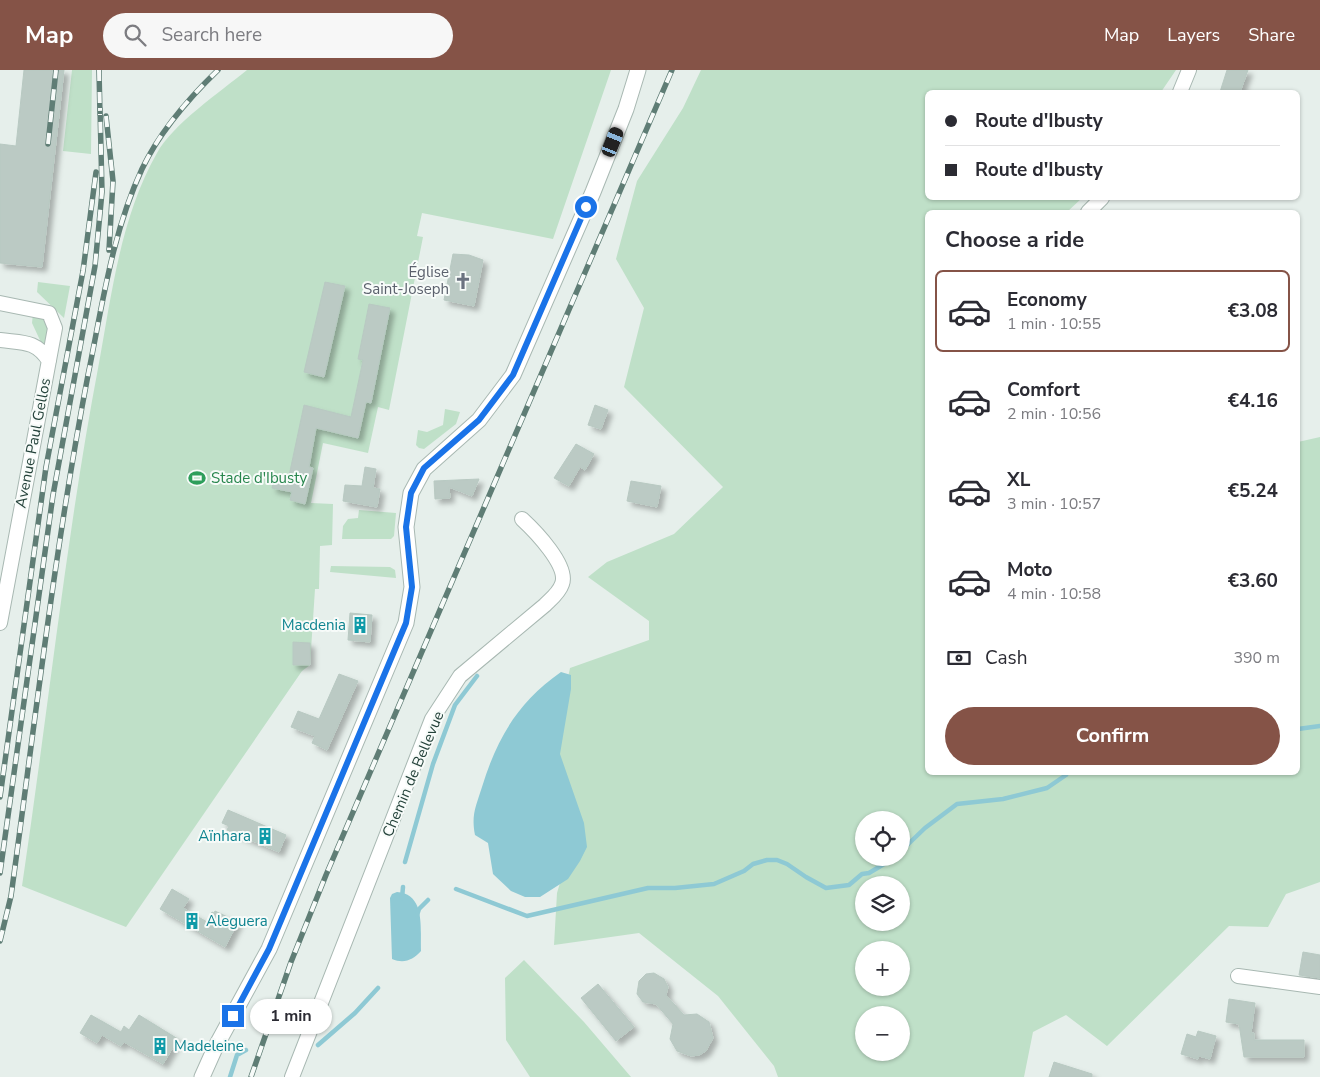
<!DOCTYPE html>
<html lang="en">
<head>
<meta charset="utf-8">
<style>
	body { margin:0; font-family:"Nunito Sans",sans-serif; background:#f7f7f7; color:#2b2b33; height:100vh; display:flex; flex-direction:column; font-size:19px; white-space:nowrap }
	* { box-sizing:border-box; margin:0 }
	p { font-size:16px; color:#7c7c81 }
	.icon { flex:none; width:28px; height:28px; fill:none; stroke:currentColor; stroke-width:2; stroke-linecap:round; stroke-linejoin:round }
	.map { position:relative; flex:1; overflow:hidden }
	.drawer { position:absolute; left:925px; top:140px; width:375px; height:565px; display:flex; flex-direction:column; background:#fff; border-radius:8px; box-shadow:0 1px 4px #0004 }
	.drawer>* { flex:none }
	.banner { position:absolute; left:925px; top:20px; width:375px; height:110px; border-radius:8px; box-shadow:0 1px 4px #0004; display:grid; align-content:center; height:110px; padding:0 20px; background:#fff }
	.fabs { position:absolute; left:855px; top:741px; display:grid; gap:10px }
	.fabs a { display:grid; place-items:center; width:55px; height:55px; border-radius:50%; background:#fff; box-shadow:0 1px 4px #0004; font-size:25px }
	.end { position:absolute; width:22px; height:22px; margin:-11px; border:6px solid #1a73e8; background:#fff; box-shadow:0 0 0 2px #fff }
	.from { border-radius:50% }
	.bubble { position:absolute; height:35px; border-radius:18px; background:#fff; box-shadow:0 1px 4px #0004; font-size:16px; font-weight:700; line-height:35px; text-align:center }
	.car { position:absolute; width:15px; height:30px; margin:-15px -8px; border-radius:6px; box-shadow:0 0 4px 1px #0007; background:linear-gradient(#222 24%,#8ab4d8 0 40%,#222 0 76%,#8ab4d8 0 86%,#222 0) }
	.banner b { display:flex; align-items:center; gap:18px; height:48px; font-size:19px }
	.banner b+b { border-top:1px solid #e1e1e2 }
	.banner i { width:12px; height:12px; background:#2b2b33 }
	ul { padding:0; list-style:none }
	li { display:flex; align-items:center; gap:15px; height:82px; margin:0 10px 8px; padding:0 10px; border:2px solid transparent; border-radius:8px }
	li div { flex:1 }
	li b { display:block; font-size:19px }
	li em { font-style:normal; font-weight:700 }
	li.current { border-color:#855347 }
	li>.icon { width:45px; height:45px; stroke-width:1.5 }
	h2 { padding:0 20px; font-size:22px; line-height:60px }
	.pay { display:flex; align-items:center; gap:12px; height:55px; padding:0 20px; font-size:19px }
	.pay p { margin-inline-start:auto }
	.cta { display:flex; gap:10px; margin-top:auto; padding:10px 20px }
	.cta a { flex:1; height:58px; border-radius:30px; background:#855347; color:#fff; font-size:20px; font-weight:700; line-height:58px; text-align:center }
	header { display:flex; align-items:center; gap:30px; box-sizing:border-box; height:70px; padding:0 25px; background:#855347; color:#fff }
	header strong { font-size:24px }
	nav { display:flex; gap:28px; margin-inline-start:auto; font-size:18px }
	.search { width:350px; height:45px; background:#f7f7f7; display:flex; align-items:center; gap:12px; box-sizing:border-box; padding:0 18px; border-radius:28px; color:#7c7c81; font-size:19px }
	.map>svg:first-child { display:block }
	.green { fill:#bfe0c8; fill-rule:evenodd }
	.water { fill:#8ec9d4 }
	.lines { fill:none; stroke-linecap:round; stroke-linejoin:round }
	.stream { stroke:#8ec9d4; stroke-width:4.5 }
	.building { fill:#bbcac4; stroke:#b8c9c2; filter:url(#shadow) }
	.minor-casing { stroke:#a8b8b2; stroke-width:16 }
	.tertiary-casing { stroke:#a8b8b2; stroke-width:17 }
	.minor { stroke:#fff; stroke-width:14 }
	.tertiary { stroke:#fff; stroke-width:15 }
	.rail-casing { stroke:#5f7d75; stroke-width:5.5 }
	.rail { stroke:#f7fbf9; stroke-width:4; stroke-dasharray:11; stroke-linecap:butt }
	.route { stroke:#1a73e8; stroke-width:6 }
	.labels { text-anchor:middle; stroke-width:4; stroke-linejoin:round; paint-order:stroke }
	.worship-label { font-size:15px; fill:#5b616d; stroke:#f7fbf9; text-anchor:end }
	.street-label { font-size:15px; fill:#24423a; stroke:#f7fbf9 }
	.leisure-label { font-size:15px; fill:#27864d; stroke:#f7fbf9; text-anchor:start }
	.culture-label { font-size:15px; fill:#0d838f; stroke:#f7fbf9; text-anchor:end }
</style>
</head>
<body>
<header>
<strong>Map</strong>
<div class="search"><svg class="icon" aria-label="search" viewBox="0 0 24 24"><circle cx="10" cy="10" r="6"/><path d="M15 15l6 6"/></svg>Search here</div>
<nav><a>Map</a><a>Layers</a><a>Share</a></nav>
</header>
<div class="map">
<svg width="1320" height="1007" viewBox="0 0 1320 1007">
	<defs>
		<filter id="shadow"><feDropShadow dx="4.5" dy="4.5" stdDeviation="2.5" flood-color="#0004"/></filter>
	</defs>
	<rect width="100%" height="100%" fill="#e6efeb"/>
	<path class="green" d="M72 0H92L91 84 63 81Z
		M247 0H611L553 169 422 143 417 166 423 167 389 340 378 337 368 383 323 373 311 433 333 434 332 475 320 476 319 519H315L310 595 302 601 126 857 22 816C48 642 66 466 99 293 112 222 121 146 157 83 173 54 220 22 247 0Z
		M701 0H1176L1161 22H928V128H1082L1067 142H928V702H1298V372L1320 367V812L1286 824 1268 857 1229 856 1107 976 1066 945 1033 962 1024 1007H778L774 996 718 926 639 863 554 875 557 823 576 759 552 683 570 598 649 570V551L588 507 607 492 674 464 723 417 624 317 644 238 616 189 637 111 683 38ZM864 750H901V788H864ZM864 815H901V852H864ZM864 880H901V918H864ZM864 945H901V982H864Z
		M38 212 70 216 64 248 37 222Z
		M33 243 50 252 45 281 32 253Z
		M445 339 460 342 456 354 424 379 419 378 416 375 418 360 427 362 443 355Z
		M359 440 396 443 394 466 391 469H342L343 456 348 449 358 448Z
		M331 496 390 497 395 500 396 508 330 502Z
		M524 890 584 952 631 1007H530L506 970 505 908Z"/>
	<path class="water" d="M561 602 571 605V619L560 684 584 753 587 777 580 791 568 809 540 827H525L511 821 493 804 488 773 475 765C471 745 476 736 482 717 497 668 518 632 561 602Z
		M397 822C426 824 420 859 421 881 413 890 404 894 392 889L390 828 392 824Z"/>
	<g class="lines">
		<path class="stream" d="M1298 659 1320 656
			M901 781 925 758 957 734 1003 729 1047 718 1066 705
			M405 792 433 694 455 635 477 606
			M456 819 527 846 648 818H675L714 814 744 801 753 794 767 790H777L787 794 806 807 826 818 849 815 862 804 869 803 894 788
			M402 828 403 817
			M417 845 419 839 428 830
			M318 975 355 943 378 918
			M230 1007 237 985 246 980"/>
	</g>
	<path class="building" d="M24 0H64L42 197 0 193V74L16 76Z
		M1227 0H1248L1240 22H1220Z
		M453 184 469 185 483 190 474 236 444 230Z
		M325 212 345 216 324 307 304 302Z
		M369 234 390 238 371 333 366 332 358 368 316 358 309 397 313 398 305 434 290 430 292 422 272 418 275 405 289 406 304 335 351 347 363 290 358 289Z
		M595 335 608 340 601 359 588 355Z
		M576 374 594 384 585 400 580 397 569 416 554 408Z
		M365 397 376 399 373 418 380 419 377 437 343 431 345 415 362 416Z
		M479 409 472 426 449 417 450 428 435 429 434 411Z
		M631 411 661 416 657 437 627 431Z
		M350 543 372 545 370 572 348 570Z
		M293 572 310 573V595H293Z
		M339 604 358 611 327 680 312 673 315 666 291 657 298 641 319 649Z
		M228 740 286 765 279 782 227 760 229 756 222 753Z
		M172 819 189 829 183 838 207 852 212 842 214 843 215 841 238 852 225 877 160 839Z
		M1303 882 1320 885V908L1299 905Z
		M654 903 664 909 668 917 666 925 684 945 697 944 709 952 713 968 706 981 699 985 691 986 677 981 670 969 673 954 656 934 643 932 637 924 639 911 646 904Z
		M598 914 634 957 616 971 581 928Z
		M1229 929 1255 933 1251 963H1254V970H1304V987H1244L1239 954 1226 952Z
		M91 945 121 962 124 956 129 960 139 945 178 969 163 994 124 972 121 976 102 965 97 973 80 963Z
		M1198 961 1216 966 1210 989 1199 986 1198 989 1181 984 1187 964 1196 967Z
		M1054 992 1092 1004V1007H1049Z"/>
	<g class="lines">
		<g class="minor-casing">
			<path id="minor" d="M1180 22 1189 0
				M1088 142 1102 128
				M0 233 49 243 55 258 0 553
				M0 270C22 273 36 270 49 291
				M1238 906 1320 917
				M292 1007 432 649 460 606 545 535C551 529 559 523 562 514 569 496 535 461 522 449"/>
		</g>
		<g class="tertiary-casing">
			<path id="tertiary" d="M202 1007 215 978 269 879 406 553 412 517 406 457 411 423 424 399 479 350 513 305 593 122 626 39 638 0"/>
		</g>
		<use href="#minor" class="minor"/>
		<use href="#tertiary" class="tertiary"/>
		<g class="rail-casing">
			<path id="rail" d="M99 0 100 45
				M106 46 113 111 109 180
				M48 74 56 0
				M0 727 46 397 83 201 96 102
				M0 803 53 425 95 196 102 122 100 38
				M0 871 11 826C35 652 55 477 88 305 102 237 112 163 142 99 160 61 188 29 218 0
				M251 1007 291 892 326 805 672 0"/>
		</g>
		<use href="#rail" class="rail"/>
	</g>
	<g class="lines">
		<path class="route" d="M233 946 269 879 406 553 412 517 406 457 411 423 424 398 479 350 513 305 586 137"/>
	</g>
	<defs>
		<g id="church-bare" transform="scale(1.35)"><path d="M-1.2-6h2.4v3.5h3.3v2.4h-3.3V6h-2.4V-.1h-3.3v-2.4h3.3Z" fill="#6b7280" stroke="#f7fbf9" stroke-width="2.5" paint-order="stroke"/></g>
		<g id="stadium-bare" transform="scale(1.35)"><path d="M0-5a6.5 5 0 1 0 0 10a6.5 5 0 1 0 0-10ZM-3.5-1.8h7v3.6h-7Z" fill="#2e9e5b" stroke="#f7fbf9" stroke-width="2.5" paint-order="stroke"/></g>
		<g id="building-bare" transform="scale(1.35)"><path d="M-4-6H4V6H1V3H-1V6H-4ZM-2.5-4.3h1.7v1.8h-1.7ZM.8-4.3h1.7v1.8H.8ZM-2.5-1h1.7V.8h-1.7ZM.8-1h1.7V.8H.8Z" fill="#0f9aa8" stroke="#f7fbf9" stroke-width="2.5" paint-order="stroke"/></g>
	</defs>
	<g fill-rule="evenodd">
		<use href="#church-bare" x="463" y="211"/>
		<use href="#stadium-bare" x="197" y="408"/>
		<use href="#building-bare" x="360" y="555"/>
		<use href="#building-bare" x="265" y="766"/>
		<use href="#building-bare" x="192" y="851"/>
		<use href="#building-bare" x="160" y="976"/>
	</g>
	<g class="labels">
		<g class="worship-label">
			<text x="449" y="207">Église<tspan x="449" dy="17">Saint-Joseph</tspan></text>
		</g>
		<g class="street-label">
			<text transform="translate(33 373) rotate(-79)" y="5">Avenue Paul Gellos</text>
			<text transform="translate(413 704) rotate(-67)" y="5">Chemin de Bellevue</text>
		</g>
		<g class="leisure-label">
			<text x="211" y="413">Stade d'Ibusty</text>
		</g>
		<g class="culture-label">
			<text x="346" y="560">Macdenia</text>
			<text x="251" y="771">Aïnhara</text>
			<text x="206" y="856" text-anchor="start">Aleguera</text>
			<text x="174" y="981" text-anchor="start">Madeleine</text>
		</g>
	</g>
</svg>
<div class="fabs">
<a><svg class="icon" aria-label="locate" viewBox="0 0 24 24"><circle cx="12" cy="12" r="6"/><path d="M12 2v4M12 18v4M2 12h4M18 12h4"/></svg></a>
<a><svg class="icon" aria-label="layers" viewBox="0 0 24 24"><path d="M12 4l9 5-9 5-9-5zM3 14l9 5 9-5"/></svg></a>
<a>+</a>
<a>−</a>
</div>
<i class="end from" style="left:586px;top:137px"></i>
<i class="end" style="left:233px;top:946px"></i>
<div class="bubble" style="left:250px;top:929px;width:82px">1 min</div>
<i class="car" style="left:613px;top:72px;rotate:22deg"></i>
<div class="banner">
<b><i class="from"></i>Route d'Ibusty</b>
<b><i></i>Route d'Ibusty</b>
</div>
<section class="drawer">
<h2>Choose a ride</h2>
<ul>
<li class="current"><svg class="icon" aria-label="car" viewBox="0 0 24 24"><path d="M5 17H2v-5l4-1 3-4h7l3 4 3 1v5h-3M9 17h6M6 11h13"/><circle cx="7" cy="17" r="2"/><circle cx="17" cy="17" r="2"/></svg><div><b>Economy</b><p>1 min · 10:55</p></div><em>€3.08</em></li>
<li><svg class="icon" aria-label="car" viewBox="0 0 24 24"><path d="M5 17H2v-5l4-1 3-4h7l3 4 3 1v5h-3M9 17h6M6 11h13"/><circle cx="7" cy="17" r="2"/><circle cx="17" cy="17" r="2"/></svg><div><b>Comfort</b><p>2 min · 10:56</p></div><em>€4.16</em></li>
<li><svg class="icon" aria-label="car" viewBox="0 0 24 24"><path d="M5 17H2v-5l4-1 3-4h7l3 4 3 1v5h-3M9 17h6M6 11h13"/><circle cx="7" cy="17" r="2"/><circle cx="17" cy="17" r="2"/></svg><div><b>XL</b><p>3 min · 10:57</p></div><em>€5.24</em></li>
<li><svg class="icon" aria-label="car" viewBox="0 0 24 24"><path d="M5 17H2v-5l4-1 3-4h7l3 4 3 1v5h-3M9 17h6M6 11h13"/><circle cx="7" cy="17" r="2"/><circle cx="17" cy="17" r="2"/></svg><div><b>Moto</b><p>4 min · 10:58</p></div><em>€3.60</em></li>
</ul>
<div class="pay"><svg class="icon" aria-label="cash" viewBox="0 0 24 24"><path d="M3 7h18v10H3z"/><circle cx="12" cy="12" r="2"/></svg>Cash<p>390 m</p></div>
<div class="cta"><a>Confirm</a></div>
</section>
</div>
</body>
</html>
